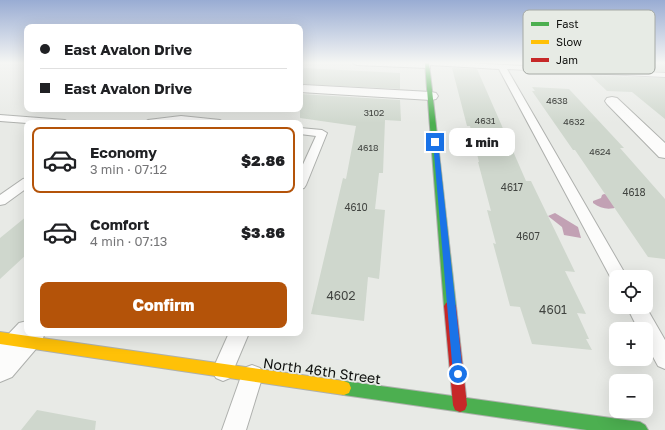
<!DOCTYPE html>
<html lang="en">
<head>
<meta charset="utf-8">
<style>
	body { margin:0; font-family:"Golos Text",sans-serif; background:#f6f6f6; color:#202124; height:100vh; display:flex; flex-direction:column; font-size:15px; white-space:nowrap }
	* { box-sizing:border-box; margin:0 }
	p { font-size:13px; color:#757577 }
	.icon { flex:none; width:22px; height:22px; fill:none; stroke:currentColor; stroke-width:2; stroke-linecap:round; stroke-linejoin:round }
	.map { position:relative; flex:1; overflow:hidden }
	.drawer { position:absolute; left:24px; top:120px; width:279px; height:216px; display:flex; flex-direction:column; background:#fff; border-radius:8px; box-shadow:0 4px 16px #0002 }
	.drawer>* { flex:none }
	.guide { position:absolute; left:24px; top:24px; width:279px; height:88px; border-radius:8px; box-shadow:0 4px 16px #0002; display:grid; align-content:center; height:88px; padding:0 16px; background:#fff }
	.tools { position:absolute; left:609px; top:270px; display:grid; gap:8px }
	.tools a { display:grid; place-items:center; width:44px; height:44px; border-radius:8px; background:#fff; box-shadow:0 4px 16px #0002; font-size:20px }
	.end { position:absolute; width:18px; height:18px; margin:-9px; border:5px solid #1a73e8; background:#fff; box-shadow:0 0 0 2px #fff }
	.from { border-radius:50% }
	.bubble { position:absolute; height:28px; border-radius:8px; background:#fff; box-shadow:0 4px 16px #0002; font-size:13px; font-weight:800; line-height:28px; text-align:center }
	.guide b { display:flex; align-items:center; gap:14px; height:38px; font-size:15px }
	.guide b+b { border-top:1px solid #e0e0e0 }
	.guide i { width:10px; height:10px; background:#202124 }
	ul { padding:7px 0 0; list-style:none }
	li { display:flex; align-items:center; gap:12px; height:66px; margin:0 8px 6px; padding:0 8px; border:2px solid transparent; border-radius:8px }
	li div { flex:1 }
	li b { display:block; font-size:15px }
	li em { font-style:normal; font-weight:800 }
	li.active { border-color:#b45309 }
	li>.icon { width:36px; height:36px; stroke-width:1.5 }
	.cta { display:flex; gap:8px; margin-top:auto; padding:8px 16px }
	.cta a { flex:1; height:46px; border-radius:8px; background:#b45309; color:#fff; font-size:16px; font-weight:800; line-height:46px; text-align:center }
	.map>svg:first-child { display:block }
	.water { fill:#c2a1b4 }
	.building { fill:#cfd7cd }
	.lines { fill:none; stroke-linecap:round; stroke-linejoin:round }
	.lane-casing { stroke:#aeb0ad; stroke-width:2 }
	.street-casing { stroke:#aeb0ad; stroke-width:2 }
	.fast-casing { stroke:#aeb0ad; stroke-width:2 }
	.slow-casing { stroke:#aeb0ad; stroke-width:2 }
	.jam-casing { stroke:#aeb0ad; stroke-width:2 }
	.lane { fill:#fcfcfb; fill-rule:evenodd }
	.street { fill:#fcfcfb; fill-rule:evenodd }
	.fast { fill:#4caf50; fill-rule:evenodd }
	.slow { fill:#ffc107; fill-rule:evenodd }
	.jam { fill:#c62828; fill-rule:evenodd }
	.route { fill:#1a73e8 }
	.labels { text-anchor:middle; stroke-width:3.5; stroke-linejoin:round; paint-order:stroke }
	.far-number-label { font-size:9px; fill:#414440 }
	.number-label { font-size:10px; fill:#414440 }
	.near-number-label { font-size:12px; fill:#414440 }
	.near-street-label { font-size:14px; fill:#10110f; stroke:#e7ebe5 }
	.key { fill:#e7ebe5; stroke:#a6aaa5; stroke-width:1 }
	.key-label { font-size:11px; fill:#10110f }
</style>
</head>
<body>
<div class="map">
<svg width="665" height="430" viewBox="0 0 665 430">
	<rect width="100%" height="100%" fill="#e8eae6"/>
	<path class="water" d="M604 194 611 195 618 207C609 210 601 209 593 203V201L601 198 602 195Z
		M555 213 578 227 581 238 564 235 562 227 548 216Z"/>
	<path class="building" d="M577 63H665V72L582 67Z
		M304 68 400 73V89L300 84V76Z
		M452 68 477 69 526 181H531L575 272 565 271 586 314 577 313 589 339H586L592 350 532 344 520 307 510 306 493 243 496 244 487 210 491 211 478 162H479L470 126H467Z
		M590 75 665 78V119L632 92 607 91Z
		M532 87 569 89 624 148H620L665 199V259L648 257 575 150H573L532 91H535Z
		M300 94 400 100 401 121 385 120 383 173H379L375 209 385 210 380 269 379 279 368 277 364 321 311 314 343 178 346 179 356 126 300 118Z
		M27 216V254L0 279V238Z
		M37 410 96 421 95 430H21Z"/>
	<g class="lines">
		<g class="lane-casing">
			<path id="lane" d="M353 63H465L665 73V77L507 69 627 277H616V283L613 282 499 69 430 65V68H427L357 65Z
				M0 115 65 120 70 123H27L0 121Z
				M181 116 220 120 225 123H143L148 120Z
				M300 128 322 130 327 133 306 185 304 188 300 189V171L316 136 300 134Z
				M27 178V188L5 204 0 205V195L23 179Z
				M627 307H646L665 340V369L658 366 646 344V329H638Z
				M229 333H249L230 378 223 381 216 378 212 371Z
				M252 365 260 368 263 375 246 430H222L244 368Z"/>
		</g>
		<g class="street-casing">
			<path id="street" d="M304 85 431 92 436 93 438 96 436 99 431 100 300 92V86Z
				M612 97 617 98 665 143V158L659 157 607 104 605 101 607 98Z
				M27 321V333H45L41 343 12 377 0 382V343L19 323Z"/>
		</g>
		<g class="fast-casing">
			<path id="fast" d="M425 63H429L456 306 454 309 450 311 446 309 444 306Z
				M344 381 640 422 645 425 648 430H587L344 395 339 393 337 388 339 383Z"/>
		</g>
		<g class="slow-casing">
			<path id="slow" d="M0 332 344 381 349 383 351 388 349 393 344 395 0 344Z"/>
		</g>
		<g class="jam-casing">
			<path id="jam" d="M450 301 454 303 456 306 467 405 465 410 460 412 455 410 453 405 444 306 446 303Z"/>
		</g>
		<use href="#lane" class="lane"/>
		<use href="#street" class="street"/>
		<use href="#fast" class="fast"/>
		<use href="#slow" class="slow"/>
		<use href="#jam" class="jam"/>
	</g>
	<linearGradient id="sky" x2="0" y2="1"><stop stop-color="#99acd3"/><stop offset="0.51" stop-color="#f5f6f4"/><stop offset="1" stop-color="#f5f6f4" stop-opacity="0"/></linearGradient>
	<rect width="665" height="123" fill="url(#sky)"/>
	<path class="route" d="M435 141 438 142 463 374 461 378 458 379 454 378 453 374 433 142Z"/>
	<g class="labels">
		<g class="far-number-label">
			<text x="557" y="104">4638</text>
			<text x="374" y="116">3102</text>
			<text x="485" y="124">4631</text>
			<text x="574" y="125">4632</text>
			<text x="368" y="151">4618</text>
			<text x="600" y="155">4624</text>
		</g>
		<g class="number-label">
			<text x="512" y="191">4617</text>
			<text x="634" y="196">4618</text>
			<text x="356" y="211">4610</text>
			<text x="528" y="240">4607</text>
		</g>
		<g class="near-number-label">
			<text x="341" y="300">4602</text>
			<text x="553" y="314">4601</text>
		</g>
		<g class="near-street-label">
			<text transform="translate(322 371) rotate(8)" y="5">North 46th Street</text>
		</g>
	</g>
	<rect x="523" y="10" width="132" height="64" rx="6" class="key"/>
	<rect x="531" y="22" width="18" height="4" fill="#4caf50"/>
	<rect x="531" y="40" width="18" height="4" fill="#ffc107"/>
	<rect x="531" y="58" width="18" height="4" fill="#c62828"/>
	<g class="key-label">
		<text x="556" y="28">Fast</text>
		<text x="556" y="46">Slow</text>
		<text x="556" y="64">Jam</text>
	</g>
</svg>
<div class="tools">
<a><svg class="icon" aria-label="locate" viewBox="0 0 24 24"><circle cx="12" cy="12" r="6"/><path d="M12 2v4M12 18v4M2 12h4M18 12h4"/></svg></a>
<a>+</a>
<a>−</a>
</div>
<i class="end from" style="left:458px;top:374px"></i>
<i class="end" style="left:435px;top:142px"></i>
<div class="bubble" style="left:449px;top:128px;width:66px">1 min</div>
<div class="guide">
<b><i class="from"></i>East Avalon Drive</b>
<b><i></i>East Avalon Drive</b>
</div>
<section class="drawer">
<ul>
<li class="active"><svg class="icon" aria-label="car" viewBox="0 0 24 24"><path d="M5 17H2v-5l4-1 3-4h7l3 4 3 1v5h-3M9 17h6M6 11h13"/><circle cx="7" cy="17" r="2"/><circle cx="17" cy="17" r="2"/></svg><div><b>Economy</b><p>3 min · 07:12</p></div><em>$2.86</em></li>
<li><svg class="icon" aria-label="car" viewBox="0 0 24 24"><path d="M5 17H2v-5l4-1 3-4h7l3 4 3 1v5h-3M9 17h6M6 11h13"/><circle cx="7" cy="17" r="2"/><circle cx="17" cy="17" r="2"/></svg><div><b>Comfort</b><p>4 min · 07:13</p></div><em>$3.86</em></li>
</ul>
<div class="cta"><a>Confirm</a></div>
</section>
</div>
</body>
</html>
